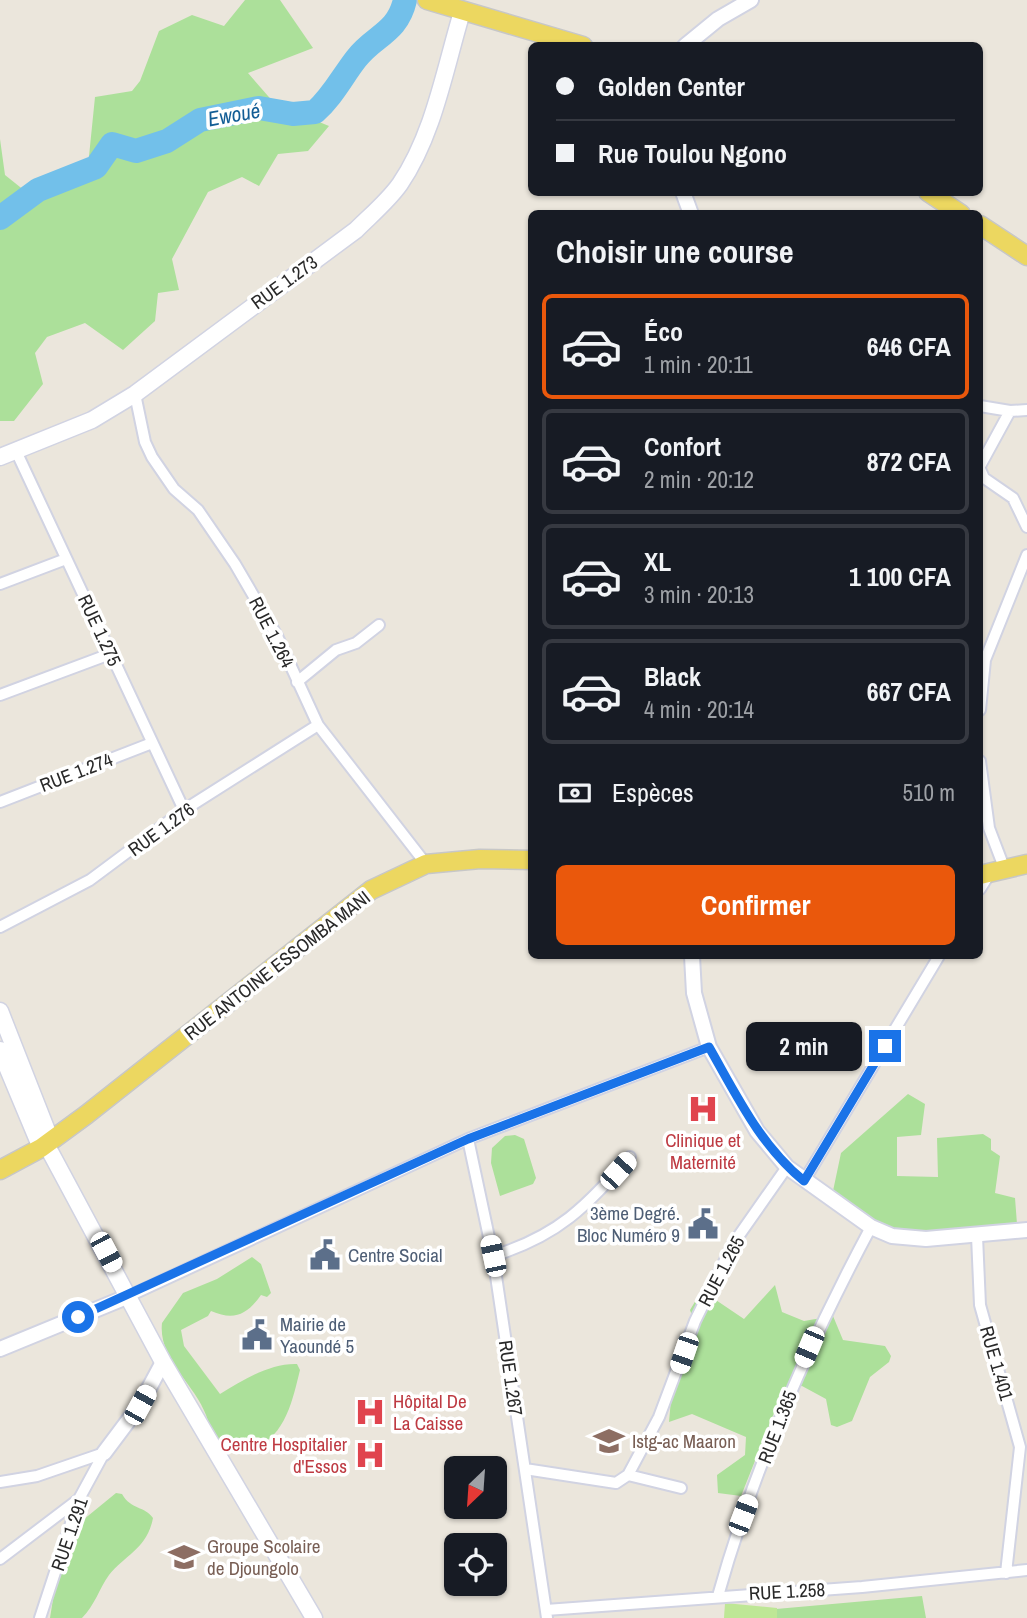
<!DOCTYPE html>
<html lang="fr">
<head>
<meta charset="utf-8">
<style>
	body { margin:0; font-family:"Archivo Narrow",sans-serif; background:#242831; color:#f1f3f6; height:100vh; display:flex; flex-direction:column; font-size:26px; white-space:nowrap }
	* { box-sizing:border-box; margin:0 }
	p { font-size:23px; color:#9ea1a6 }
	.icon { flex:none; width:38px; height:38px; fill:none; stroke:currentColor; stroke-width:2; stroke-linecap:round; stroke-linejoin:round }
	.map { position:relative; flex:1; overflow:hidden }
	.sheet { position:absolute; left:528px; top:210px; width:455px; height:749px; display:flex; flex-direction:column; background:#171b24; border-radius:10px; box-shadow:0 2px 5px #0004 }
	.sheet>* { flex:none }
	.guide { position:absolute; left:528px; top:42px; width:455px; height:154px; border-radius:10px; box-shadow:0 2px 5px #0004; display:grid; align-content:center; height:154px; padding:0 28px; background:#171b24 }
	.needle { width:46px; rotate:205deg }
	.tools { position:absolute; left:444px; top:1456px; display:grid; gap:14px }
	.tools a { display:grid; place-items:center; width:63px; height:63px; border-radius:10px; background:#171b24; box-shadow:0 2px 5px #0004; font-size:35px }
	.end { position:absolute; width:32px; height:32px; margin:-16px; border:9px solid #1a73e8; background:#fff; box-shadow:0 0 0 4px #fff }
	.from { border-radius:50% }
	.bubble { position:absolute; height:49px; border-radius:10px; background:#171b24; box-shadow:0 2px 5px #0004; font-size:23px; font-weight:700; line-height:49px; text-align:center }
	.car { position:absolute; width:21px; height:42px; margin:-21px -10px; border-radius:9px; box-shadow:0 0 5px 2px #0007; background:linear-gradient(#fff 24%,#345 0 40%,#fff 0 76%,#345 0 86%,#fff 0) }
	.guide b { display:flex; align-items:center; gap:24px; height:66px; font-size:26px }
	.guide b+b { border-top:2px solid #363941 }
	.guide i { width:18px; height:18px; background:#f1f3f6 }
	ul { padding:0; list-style:none }
	li { display:flex; align-items:center; gap:21px; height:105px; margin:0 14px 10px; padding:0 14px; border:4px solid #363941; border-radius:10px }
	li div { flex:1 }
	li b { display:block; font-size:26px }
	li em { font-style:normal; font-weight:700 }
	li.current { border-color:#ea580c }
	li>.icon { width:63px; height:63px; stroke-width:1.5 }
	h2 { padding:0 28px; font-size:32px; line-height:84px }
	.pay { display:flex; align-items:center; gap:18px; height:77px; padding:0 28px; font-size:26px }
	.pay p { margin-inline-start:auto }
	.cta { display:flex; gap:14px; margin-top:auto; padding:14px 28px }
	.cta a { flex:1; height:80px; border-radius:10px; background:#ea580c; color:#fff; font-size:28px; font-weight:700; line-height:80px; text-align:center }
	.map>svg:first-child { display:block }
	.green { fill:#ace09a }
	.pitch { fill:#bee796 }
	.lines { fill:none; stroke-linecap:round; stroke-linejoin:round }
	.river { stroke:#72c0ea; stroke-width:24 }
	.minor-casing { stroke:#d1d3e2; stroke-width:14 }
	.tertiary-casing { stroke:#d1d3e2; stroke-width:18 }
	.secondary-casing { stroke:#d1d3e2; stroke-width:19 }
	.primary-casing { stroke:#c7c7c7; stroke-width:21 }
	.minor { stroke:#fff; stroke-width:10 }
	.tertiary { stroke:#fff; stroke-width:14 }
	.secondary { stroke:#fff; stroke-width:16 }
	.primary { stroke:#ecd760; stroke-width:18 }
	.route { stroke:#1a73e8; stroke-width:9 }
	.labels { text-anchor:middle; stroke-width:7; stroke-linejoin:round; paint-order:stroke }
	.street-label { font-size:19px; fill:#292929; stroke:#fff }
	.health-label { font-size:19px; fill:#be3a42; stroke:#fff }
	.service-label { font-size:19px; fill:#4e5e75; stroke:#fff; text-anchor:start }
	.education-label { font-size:19px; fill:#785e54; stroke:#fff; text-anchor:start }
	.water-label { font-size:21px; font-style:italic; fill:#125d95; stroke:#fff }
</style>
</head>
<body>
<div class="map">
<svg width="1027" height="1618" viewBox="0 0 1027 1618">
	<rect width="100%" height="100%" fill="#ebe6dc"/>
	<path class="green" d="M245 0H280L313 48 248 73 275 104 329 126 308 151 278 154 259 186 242 177 208 192 172 259 179 290 158 293 155 321 123 350 85 323 47 337 35 353 43 384 14 421H0V139L5 175 25 191 88 166 95 97 132 91 140 81 159 31 192 15 224 26Z
		M908 1094 925 1104 921 1135 897 1137V1176L938 1177 937 1138 983 1134 991 1139V1150L1000 1156 995 1193 1015 1198 1017 1224 914 1236 882 1226 833 1191 841 1153Z
		M515 1135 524 1139 536 1178 533 1184 500 1196 491 1163 492 1148 505 1136Z
		M252 1257 261 1264 271 1293 267 1297 261 1295C247 1315 234 1321 211 1311L208 1316 181 1330 184 1346 220 1394C243 1380 270 1363 297 1364L300 1370C293 1398 285 1442 249 1448 239 1450 227 1447 216 1446 211 1435 210 1426 206 1415 195 1384 158 1359 162 1323L183 1293 217 1279Z
		M775 1285 782 1312 804 1321 833 1316 843 1340 885 1346 891 1356 889 1362 870 1377 852 1421 837 1427 831 1425 826 1399 802 1386 784 1388 741 1496 718 1493 717 1475 745 1455 746 1437 692 1414 669 1422 675 1355 696 1327 690 1310 699 1295 704 1292 744 1319Z
		M116 1493 122 1494C131 1510 145 1506 153 1518 147 1549 126 1554 109 1575 99 1589 95 1605 82 1618H50L54 1593 83 1520Z
		M922 1596 926 1618H739L741 1612Z"/>
	<path class="pitch" d="M725 1603 777 1608V1618H724Z"/>
	<g class="lines">
		<path class="river" d="M0 218 38 190 96 167 112 144 136 151 167 141 200 120 259 108 293 114 315 112C333 96 342 77 356 59 374 35 397 34 405 0"/>
		<g class="minor-casing">
			<path id="minor" d="M135 394 145 442 152 457 174 489 198 510 235 564 277 636 318 725 426 864
				M980 406 1010 411 1027 410
				M16 451 184 810
				M980 466 1010 411
				M980 469 984 478 1013 498 1027 527
				M0 584 66 559
				M297 682 336 650 356 643 379 625
				M0 695 110 654
				M980 710 985 660 1027 555
				M980 761 989 828 1005 870
				M0 802 152 743
				M980 889 990 873
				M0 927 90 880 184 810 318 725
				M468 1139 493 1256 547 1618
				M804 1181 939 956
				M977 1236 980 1305 1020 1447 1006 1573
				M493 1256C560 1235 585 1207 630 1157
				M129 1296 468 1139 709 1047
				M525 1469 616 1483 628 1475 659 1417 695 1321 733 1244 787 1167
				M628 1475 681 1488
				M0 1482 37 1476 104 1453
				M0 1559 79 1499
				M718 1596C754 1467 808 1345 871 1227
				M546 1610 862 1587 1027 1570
				M40 1618 79 1499 104 1453"/>
		</g>
		<g class="tertiary-casing">
			<path id="tertiary" d="M685 46 718 19 751 0
				M683 192 691 214
				M692 956 694 993 709 1047 757 1131 787 1167 871 1227 892 1236 926 1239 1027 1230
				M0 1349 129 1296
				M104 1453 140 1405 163 1362"/>
		</g>
		<g class="secondary-casing">
			<path id="secondary" d="M0 457 92 420 135 394 356 230C371 215 388 201 400 184 434 134 445 68 462 12
				M0 1011 51 1141
				M0 1050 41 1148
				M46 1144 163 1362 314 1618"/>
		</g>
		<g class="primary-casing">
			<path id="primary" d="M427 0 583 46
				M928 192 961 214
				M980 225 1027 256
				M980 875 1027 864
				M0 1170 41 1148 86 1115 371 890 426 864 480 859 532 860"/>
		</g>
		<use href="#minor" class="minor"/>
		<use href="#tertiary" class="tertiary"/>
		<use href="#secondary" class="secondary"/>
		<use href="#primary" class="primary"/>
	</g>
	<g class="lines">
		<path class="route" d="M78 1317 468 1139 709 1047C737 1096 760 1145 804 1181L885 1046"/>
	</g>
	<defs>
		<g id="hospital-bare" transform="scale(2.415)"><path d="M-5-5h3v3.5h4V-5h3V5h-3V1.5h-4V5h-3Z" fill="#e0444e" stroke="#fff" stroke-width="2.5" paint-order="stroke"/></g>
		<g id="civic-bare" transform="scale(2.415)"><path d="M-.6-6.5H3V-4.5H.6V-3L4-1V1h2V6H-6V1h2V-1L-.6-3ZM-1.2 2.5V6h2.4V2.5Z" fill="#5c6f8a" stroke="#fff" stroke-width="2.5" paint-order="stroke"/></g>
		<g id="university-bare" transform="scale(2.415)"><path d="M0-5L7-2L0 1L-7-2ZM-4 1L0 2.5L4 1V4Q0 6-4 4Z" fill="#8d6e63" stroke="#fff" stroke-width="2.5" paint-order="stroke"/></g>
		<g id="school-bare" transform="scale(2.415)"><path d="M0-5L7-2L0 1L-7-2ZM-4 1L0 2.5L4 1V4Q0 6-4 4Z" fill="#8d6e63" stroke="#fff" stroke-width="2.5" paint-order="stroke"/></g>
	</defs>
	<g fill-rule="evenodd">
		<use href="#hospital-bare" x="703" y="1109"/>
		<use href="#civic-bare" x="703" y="1224"/>
		<use href="#civic-bare" x="325" y="1255"/>
		<use href="#civic-bare" x="257" y="1335"/>
		<use href="#hospital-bare" x="370" y="1412"/>
		<use href="#university-bare" x="609" y="1441"/>
		<use href="#hospital-bare" x="370" y="1455"/>
		<use href="#school-bare" x="184" y="1557"/>
	</g>
	<g class="labels">
		<g class="street-label">
			<text transform="translate(284 282) rotate(-36)" y="7">RUE 1.273</text>
			<text transform="translate(100 630) rotate(65)" y="7">RUE 1.275</text>
			<text transform="translate(272 632) rotate(63)" y="7">RUE 1.264</text>
			<text transform="translate(76 772) rotate(-21)" y="7">RUE 1.274</text>
			<text transform="translate(161 829) rotate(-36)" y="7">RUE 1.276</text>
			<text transform="translate(277 965) rotate(-38)" y="7">RUE ANTOINE ESSOMBA MANI</text>
			<text transform="translate(721 1271) rotate(-62)" y="7">RUE 1.265</text>
			<text transform="translate(997 1363) rotate(74)" y="7">RUE 1.401</text>
			<text transform="translate(511 1378) rotate(82)" y="7">RUE 1.267</text>
			<text transform="translate(777 1427) rotate(-69)" y="7">RUE 1.365</text>
			<text transform="translate(69 1534) rotate(-71)" y="7">RUE 1.291</text>
			<text transform="translate(787 1591) rotate(-3)" y="7">RUE 1.258</text>
		</g>
		<g class="health-label">
			<text x="703" y="1147">Clinique et<tspan x="703" dy="22">Maternité</tspan></text>
			<text x="393" y="1408" text-anchor="start">Hôpital De<tspan x="393" dy="22">La Caisse</tspan></text>
			<text x="347" y="1451" text-anchor="end">Centre Hospitalier<tspan x="347" dy="22">d'Essos</tspan></text>
		</g>
		<g class="service-label">
			<text x="680" y="1220" text-anchor="end">3ème Degré.<tspan x="680" dy="22">Bloc Numéro 9</tspan></text>
			<text x="348" y="1262">Centre Social</text>
			<text x="280" y="1331">Mairie de<tspan x="280" dy="22">Yaoundé 5</tspan></text>
		</g>
		<g class="education-label">
			<text x="632" y="1448">Istg-ac Maaron</text>
			<text x="207" y="1553">Groupe Scolaire<tspan x="207" dy="22">de Djoungolo</tspan></text>
		</g>
		<g class="water-label">
			<text transform="translate(234 115) rotate(-10)" y="7">Ewoué</text>
		</g>
	</g>
</svg>
<div class="tools">
<a><svg class="needle" viewBox="-14 -14 28 28"><path d="M0-13l5 13h-10z" fill="#e53935"/><path d="M0 13l5-13h-10z" fill="#9ea1a6"/></svg></a>
<a><svg class="icon" aria-label="locate" viewBox="0 0 24 24"><circle cx="12" cy="12" r="6"/><path d="M12 2v4M12 18v4M2 12h4M18 12h4"/></svg></a>
</div>
<i class="end from" style="left:78px;top:1317px"></i>
<i class="end" style="left:885px;top:1046px"></i>
<div class="bubble" style="left:746px;top:1022px;width:116px">2 min</div>
<i class="car" style="left:618px;top:1171px;rotate:42deg"></i>
<i class="car" style="left:106px;top:1252px;rotate:152deg"></i>
<i class="car" style="left:493px;top:1256px;rotate:348deg"></i>
<i class="car" style="left:809px;top:1347px;rotate:203deg"></i>
<i class="car" style="left:684px;top:1353px;rotate:199deg"></i>
<i class="car" style="left:140px;top:1405px;rotate:29deg"></i>
<i class="car" style="left:743px;top:1515px;rotate:21deg"></i>
<div class="guide">
<b><i class="from"></i>Golden Center</b>
<b><i></i>Rue Toulou Ngono</b>
</div>
<section class="sheet">
<h2>Choisir une course</h2>
<ul>
<li class="current"><svg class="icon" aria-label="car" viewBox="0 0 24 24"><path d="M5 17H2v-5l4-1 3-4h7l3 4 3 1v5h-3M9 17h6M6 11h13"/><circle cx="7" cy="17" r="2"/><circle cx="17" cy="17" r="2"/></svg><div><b>Éco</b><p>1 min · 20:11</p></div><em>646 CFA</em></li>
<li><svg class="icon" aria-label="car" viewBox="0 0 24 24"><path d="M5 17H2v-5l4-1 3-4h7l3 4 3 1v5h-3M9 17h6M6 11h13"/><circle cx="7" cy="17" r="2"/><circle cx="17" cy="17" r="2"/></svg><div><b>Confort</b><p>2 min · 20:12</p></div><em>872 CFA</em></li>
<li><svg class="icon" aria-label="car" viewBox="0 0 24 24"><path d="M5 17H2v-5l4-1 3-4h7l3 4 3 1v5h-3M9 17h6M6 11h13"/><circle cx="7" cy="17" r="2"/><circle cx="17" cy="17" r="2"/></svg><div><b>XL</b><p>3 min · 20:13</p></div><em>1 100 CFA</em></li>
<li><svg class="icon" aria-label="car" viewBox="0 0 24 24"><path d="M5 17H2v-5l4-1 3-4h7l3 4 3 1v5h-3M9 17h6M6 11h13"/><circle cx="7" cy="17" r="2"/><circle cx="17" cy="17" r="2"/></svg><div><b>Black</b><p>4 min · 20:14</p></div><em>667 CFA</em></li>
</ul>
<div class="pay"><svg class="icon" aria-label="cash" viewBox="0 0 24 24"><path d="M3 7h18v10H3z"/><circle cx="12" cy="12" r="2"/></svg>Espèces<p>510 m</p></div>
<div class="cta"><a>Confirmer</a></div>
</section>
</div>
</body>
</html>
